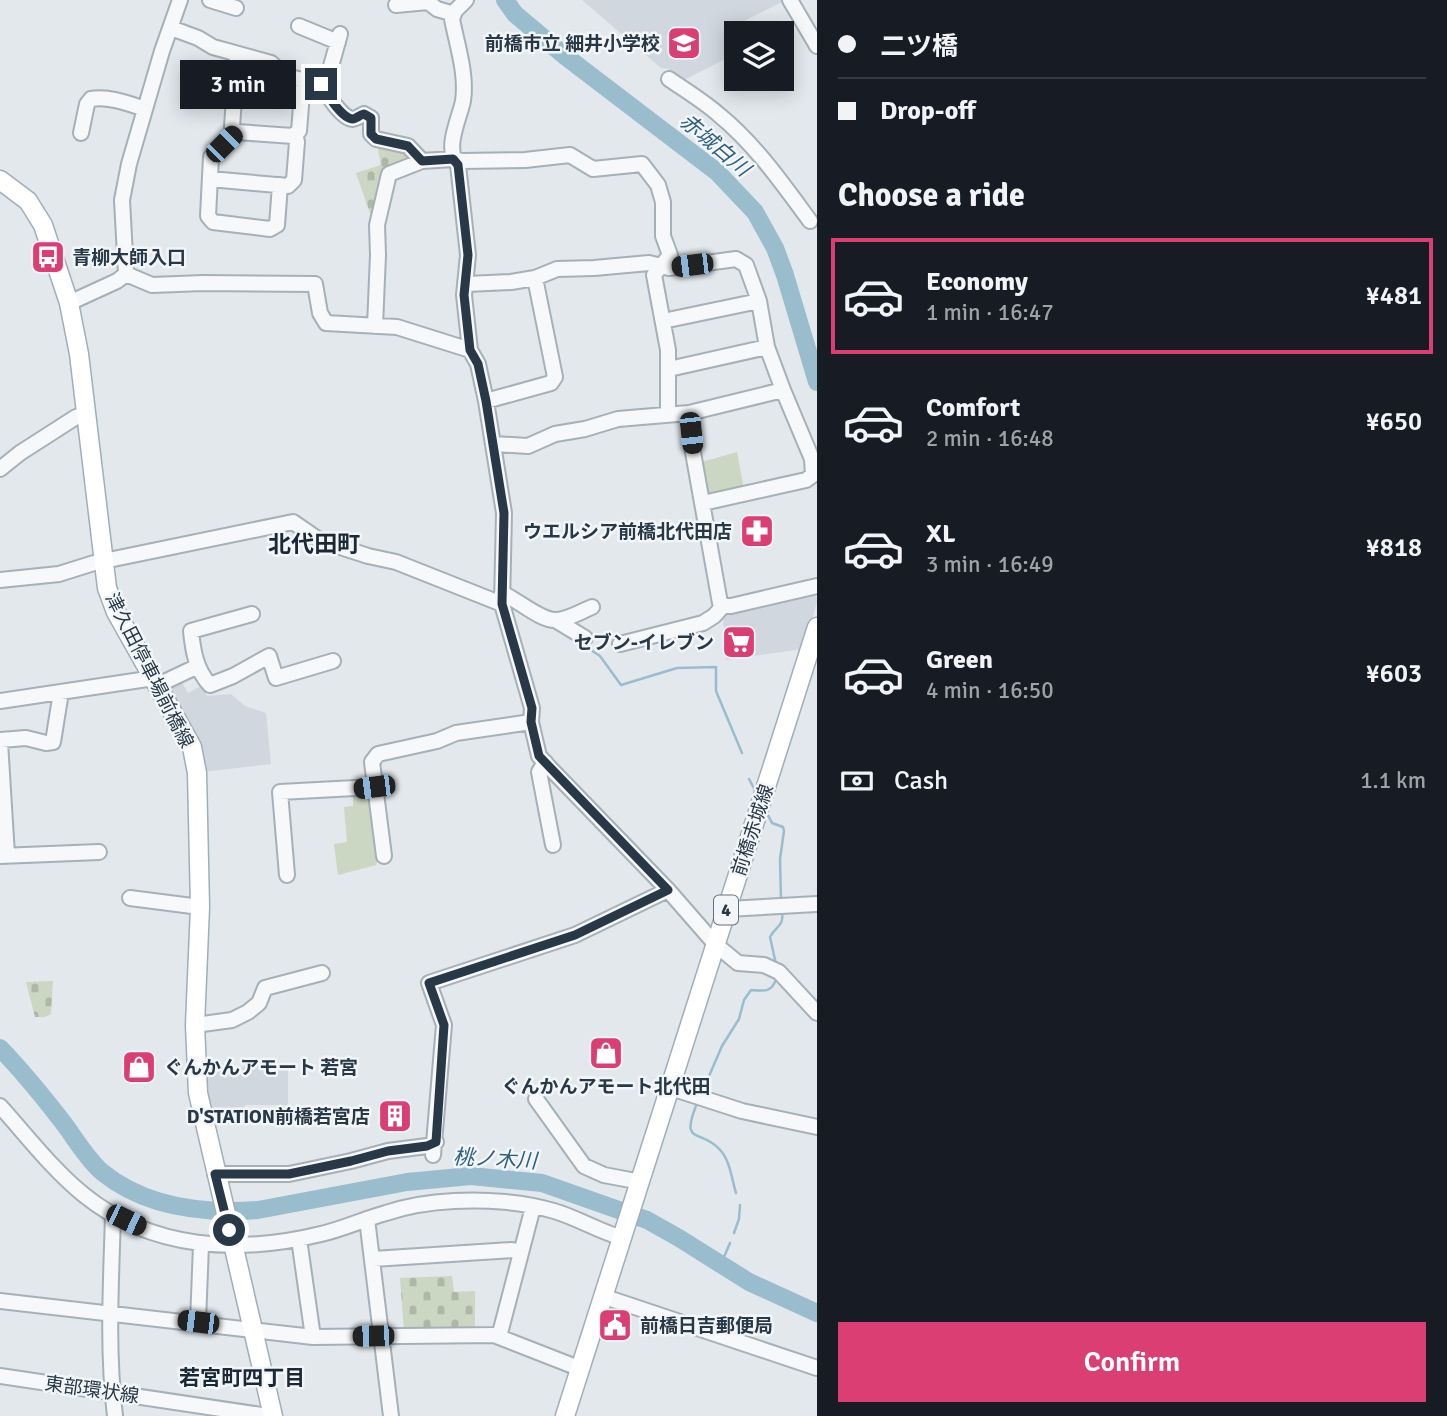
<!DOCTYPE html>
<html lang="en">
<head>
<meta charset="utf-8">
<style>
	body { margin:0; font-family:Signika,"Noto Sans JP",sans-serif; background:#20242c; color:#f1f3f6; height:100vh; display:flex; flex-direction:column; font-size:26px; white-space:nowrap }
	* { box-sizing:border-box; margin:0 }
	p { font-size:23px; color:#9ea1a6 }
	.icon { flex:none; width:38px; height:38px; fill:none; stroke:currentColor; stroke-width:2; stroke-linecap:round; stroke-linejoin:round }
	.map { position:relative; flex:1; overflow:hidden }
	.drawer { display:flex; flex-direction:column; background:#171b24; width:630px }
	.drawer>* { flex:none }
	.guide { display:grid; align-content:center; height:154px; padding:0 21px; background:#171b24 }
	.tools { position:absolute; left:724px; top:21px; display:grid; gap:14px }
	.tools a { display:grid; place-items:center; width:70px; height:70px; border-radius:0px; background:#171b24; box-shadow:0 4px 18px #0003; font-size:35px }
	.end { position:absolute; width:32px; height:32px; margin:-16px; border:9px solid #283846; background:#fff; box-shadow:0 0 0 4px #fff }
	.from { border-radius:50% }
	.bubble { position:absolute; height:49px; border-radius:0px; background:#171b24; box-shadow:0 4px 18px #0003; font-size:23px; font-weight:600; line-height:49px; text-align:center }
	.car { position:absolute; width:21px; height:42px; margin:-21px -10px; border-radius:9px; box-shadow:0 0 5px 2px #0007; background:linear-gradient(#222 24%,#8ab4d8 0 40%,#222 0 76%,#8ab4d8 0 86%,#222 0) }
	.guide b { display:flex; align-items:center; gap:24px; height:66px; font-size:26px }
	.guide b+b { border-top:2px solid #363941 }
	.guide i { width:18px; height:18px; background:#f1f3f6 }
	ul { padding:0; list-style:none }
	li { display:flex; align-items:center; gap:21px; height:116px; margin:0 14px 10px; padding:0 7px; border:4px solid transparent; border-radius:0px }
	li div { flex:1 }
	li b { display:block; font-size:26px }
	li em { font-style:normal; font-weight:600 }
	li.selected { border-color:#da3e72 }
	li>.icon { width:63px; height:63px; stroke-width:1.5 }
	h2 { padding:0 21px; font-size:32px; line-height:84px }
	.pay { display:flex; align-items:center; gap:18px; height:77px; padding:0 21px; font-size:26px }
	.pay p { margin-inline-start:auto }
	.primary-button { display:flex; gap:14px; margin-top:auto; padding:14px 21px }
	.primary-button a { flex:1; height:80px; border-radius:0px; background:#da3e72; color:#fff; font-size:28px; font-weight:600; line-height:80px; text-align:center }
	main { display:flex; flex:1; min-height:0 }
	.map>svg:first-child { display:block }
	.built { fill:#d0d7de }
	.cemetery { fill:url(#cemetery-stones) }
	.green { fill:#cbd6c3 }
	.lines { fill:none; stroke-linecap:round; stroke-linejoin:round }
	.stream { stroke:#9abdce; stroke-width:2.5 }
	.river { stroke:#9abdce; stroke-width:18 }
	.minor-casing { stroke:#a6b0b7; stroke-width:18 }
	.major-casing { stroke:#a0aeb9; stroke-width:21 }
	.minor { stroke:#f6f8f9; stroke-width:14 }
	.major { stroke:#fff; stroke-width:18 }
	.route { stroke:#283846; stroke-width:9 }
	.labels { text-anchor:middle; stroke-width:5; stroke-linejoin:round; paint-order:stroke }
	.shield { fill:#f2f6f9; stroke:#65717c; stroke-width:2 }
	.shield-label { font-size:18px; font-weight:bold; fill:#283846 }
	.poi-label { font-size:19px; font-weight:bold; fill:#283846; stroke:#f2f6f9; text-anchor:end }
	.street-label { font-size:19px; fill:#283846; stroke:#f2f6f9 }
	.water-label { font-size:21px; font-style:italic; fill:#2f607d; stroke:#f2f6f9 }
	.neighbourhood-label { font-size:21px; font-weight:bold; fill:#1b2936; stroke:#f2f6f9 }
	.quarter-label { font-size:23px; font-weight:bold; fill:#1b2936; stroke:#f2f6f9 }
</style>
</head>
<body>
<main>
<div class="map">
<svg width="817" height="1416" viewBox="0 0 817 1416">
	<defs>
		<pattern id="cemetery-stones" width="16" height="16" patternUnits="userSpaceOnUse" patternTransform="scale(1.75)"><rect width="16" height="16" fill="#cbd6c3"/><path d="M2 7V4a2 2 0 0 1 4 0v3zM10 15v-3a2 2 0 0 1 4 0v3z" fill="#aeb8a9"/></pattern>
	</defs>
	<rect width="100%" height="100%" fill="#e2e8ec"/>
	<path class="built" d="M582 0H786L744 21 750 33H737V53L682 81 669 69 661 68Z
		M816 594 817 602 803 649 726 660 723 616 725 614Z
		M181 681 188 693 201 686 207 696 231 694 245 706 266 713 271 764 203 772 169 693 172 685Z
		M268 1063H288V1105H245L244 1116H234V1124H210L201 1066 239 1068Z"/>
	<path class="cemetery" d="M377 144 401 147 419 161 386 173 372 219 356 173 381 165Z
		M53 981 51 1014 45 1017H35L26 982Z
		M452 1276 454 1292 475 1291V1330L404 1331 400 1278Z"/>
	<path class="green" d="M737 452 744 490 709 496 706 494 702 462Z
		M373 792 380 854 376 865 338 875 334 844 347 842 344 807 353 806V794Z"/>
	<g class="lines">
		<path class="stream" d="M582 644 600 656 621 685 677 668 716 667V691L742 753
			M749 779 756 792
			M767 813 772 823 783 827 784 831 780 859 781 901
			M776 964 770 937C777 924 784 928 782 910
			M703 1090 722 1046 739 1019 744 1000 751 990C763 991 772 993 776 979
			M698 1101C678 1148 702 1127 721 1151 730 1161 732 1180 736 1193
			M734 1233 739 1219 740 1205
			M721 1264 730 1243"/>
		<path class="river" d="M505 0 515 14 565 56 717 172 755 212 775 248 785 275 817 382
			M0 1048C23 1072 45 1099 65 1125 76 1140 88 1160 102 1172 146 1208 203 1214 258 1210L407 1182 471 1176 542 1183 647 1220 679 1238 749 1282 817 1313"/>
		<g class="minor-casing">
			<path id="minor" d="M210 0 236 8
				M466 0 455 11 452 19C457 45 467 74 463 101 459 120 444 148 458 165L468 255 464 295 470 350 478 364 486 401 504 513 502 604 532 708 531 722 539 756 550 768 668 890 716 945 738 963 764 965 779 972 817 1013
				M790 0 817 46
				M396 5 428 2 437 9 454 14
				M299 26 338 42
				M171 28 198 38 213 47 271 63 285 76 321 84C326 93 342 119 353 119 355 119 362 115 364 114L371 118V134L376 139 408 146 422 161
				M237 55 232 127 237 132 293 136 299 131 303 80
				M669 79C685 90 703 101 718 114 755 144 782 183 810 221
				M320 84 328 77 340 34
				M237 132 211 157 208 216 213 222 270 229 277 225 280 185
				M81 133 87 104 91 99C109 96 127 103 145 109
				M210 179 288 186 294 180 297 142 295 134
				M126 274 152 285 203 283 315 284 320 313 326 323 397 327 470 350
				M126 274 122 200 129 164 162 51 180 0
				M467 284 511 282 535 278 557 269 594 268 649 263 669 268 736 259 746 265 759 301 767 347 783 390
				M69 303 117 281 126 274
				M663 321 759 301
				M375 326 378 255 377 225 389 174 422 161 453 159 463 161 525 160 570 155 593 169 642 164 658 185 663 202V236L670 255 654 275 668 350V413
				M669 369 767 347
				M486 401 551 383 555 377 535 278
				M689 413 692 447 720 603 723 606H731L817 586
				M493 444 528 446 555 434 585 429 618 419 689 413 783 390 812 459 813 475 806 480 703 503
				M0 469 20 453 76 417 86 414
				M0 580 59 574 94 563 293 522 319 540 368 556 396 562 502 604
				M502 593C518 600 541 621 556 620 567 620 582 611 592 607
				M252 614 191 631C193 651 196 670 210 685L233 676 269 656 276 678 333 661
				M557 621 585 638
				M620 644 703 623 714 616 723 606
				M158 685 198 666
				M0 701 154 678
				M0 740 26 738 46 743 53 742 61 692
				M0 742 7 855
				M545 762 539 772 553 845
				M0 856 99 852
				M384 856 372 762 378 754 437 741 456 733 531 722
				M287 875 280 792 374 787
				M130 898 200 907
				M727 909 817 904
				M195 1025 232 1020 248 1012 259 1003 265 988 322 973
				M671 1088 742 1111 817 1127
				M536 1099 584 1166 604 1175 641 1182
				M0 1106C27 1136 53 1170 84 1195 152 1250 239 1254 321 1234 343 1229 364 1219 386 1213 407 1206 433 1202 454 1201 486 1199 524 1202 554 1211 578 1218 600 1232 623 1238
				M433 1155 444 1025 429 983 575 935 668 890
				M215 1174H289L351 1161 388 1151 427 1146 436 1142
				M113 1216C111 1282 107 1350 115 1416
				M367 1219 391 1416
				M299 1239 313 1337
				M373 1259 512 1250 521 1252
				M605 1297 817 1368
				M0 1301 313 1337 494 1335 581 1369
				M198 1322 201 1245
				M499 1337 533 1207
				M0 1376 268 1416"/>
		</g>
		<g class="major-casing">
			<path id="major" d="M0 180 28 201 43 225 69 303 79 354 107 588 116 612 192 747 197 773 200 907 195 1025 198 1093 273 1416
				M565 1416 817 627"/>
		</g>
		<use href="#minor" class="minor"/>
		<use href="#major" class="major"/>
	</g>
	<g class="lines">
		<path class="route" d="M229 1230 215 1174H289L351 1161 388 1151 427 1146 436 1142 444 1025 429 983 575 935 668 890 539 756 531 722 532 708 502 604 504 513 486 401 478 364 470 350 464 295 468 255 458 165 453 159 422 161 408 146 376 139 371 134V118L364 114C362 114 355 119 353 119 342 119 326 93 321 84"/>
	</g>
	<defs>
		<g id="school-square" transform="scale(1.75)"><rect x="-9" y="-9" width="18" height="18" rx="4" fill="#da3e72" stroke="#f2f6f9"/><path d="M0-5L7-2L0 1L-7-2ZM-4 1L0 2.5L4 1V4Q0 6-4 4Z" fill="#fff"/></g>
		<g id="bus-square" transform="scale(1.75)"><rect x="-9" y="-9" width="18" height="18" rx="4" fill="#da3e72" stroke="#f2f6f9"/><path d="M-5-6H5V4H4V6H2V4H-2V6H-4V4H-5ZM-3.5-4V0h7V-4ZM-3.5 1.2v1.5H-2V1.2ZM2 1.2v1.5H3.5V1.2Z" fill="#fff"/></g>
		<g id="pharmacy-square" transform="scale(1.75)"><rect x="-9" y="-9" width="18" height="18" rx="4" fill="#da3e72" stroke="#f2f6f9"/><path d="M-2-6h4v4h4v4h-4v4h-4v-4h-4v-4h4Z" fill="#fff"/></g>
		<g id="supermarket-square" transform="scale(1.75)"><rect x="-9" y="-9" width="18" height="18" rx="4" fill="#da3e72" stroke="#f2f6f9"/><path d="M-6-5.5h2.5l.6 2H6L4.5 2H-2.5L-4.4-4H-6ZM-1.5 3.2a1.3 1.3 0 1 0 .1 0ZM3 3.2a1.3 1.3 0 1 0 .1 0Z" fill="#fff"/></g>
		<g id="shop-square" transform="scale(1.75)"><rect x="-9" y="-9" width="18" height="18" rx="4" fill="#da3e72" stroke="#f2f6f9"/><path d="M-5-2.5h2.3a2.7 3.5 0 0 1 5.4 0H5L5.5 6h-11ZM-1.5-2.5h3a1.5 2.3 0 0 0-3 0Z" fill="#fff"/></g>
		<g id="building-square" transform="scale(1.75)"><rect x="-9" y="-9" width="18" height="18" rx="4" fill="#da3e72" stroke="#f2f6f9"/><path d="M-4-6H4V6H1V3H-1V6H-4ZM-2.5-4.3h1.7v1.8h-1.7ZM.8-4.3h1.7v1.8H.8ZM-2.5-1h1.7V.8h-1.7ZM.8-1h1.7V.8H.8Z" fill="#fff"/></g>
		<g id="civic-square" transform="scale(1.75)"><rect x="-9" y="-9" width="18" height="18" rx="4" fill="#da3e72" stroke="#f2f6f9"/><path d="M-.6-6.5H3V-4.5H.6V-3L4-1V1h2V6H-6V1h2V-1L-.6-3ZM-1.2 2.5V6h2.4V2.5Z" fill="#fff"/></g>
	</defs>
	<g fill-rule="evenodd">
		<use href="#school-square" x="684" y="43"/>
		<use href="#bus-square" x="48" y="257"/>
		<use href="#pharmacy-square" x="757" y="531"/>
		<use href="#supermarket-square" x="739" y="642"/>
		<use href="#shop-square" x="606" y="1053"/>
		<use href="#shop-square" x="139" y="1067"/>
		<use href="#building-square" x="395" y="1116"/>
		<use href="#civic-square" x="615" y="1325"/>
	</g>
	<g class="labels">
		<rect class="shield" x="714" y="895.5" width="24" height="29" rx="5"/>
		<g class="shield-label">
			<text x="726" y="916">4</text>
		</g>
		<g class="poi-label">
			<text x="660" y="50">前橋市立 細井小学校</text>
			<text x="72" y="264" text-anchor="start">青柳大師入口</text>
			<text x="732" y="538">ウエルシア前橋北代田店</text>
			<text x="714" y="649">セブン-イレブン</text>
			<text x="164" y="1074" text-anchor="start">ぐんかんアモート 若宮</text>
			<text x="606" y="1093" text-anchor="middle">ぐんかんアモート北代田</text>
			<text x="370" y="1123">D'STATION前橋若宮店</text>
			<text x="640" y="1332" text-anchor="start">前橋日吉郵便局</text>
		</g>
		<g class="street-label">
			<text transform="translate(150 670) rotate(63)" y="7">津久田停車場前橋線</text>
			<text transform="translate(752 830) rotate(-72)" y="7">前橋赤城線</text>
			<text transform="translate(92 1389) rotate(8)" y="7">東部環状線</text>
		</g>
		<g class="water-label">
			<text transform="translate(715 145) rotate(40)" y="7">赤城白川</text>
			<text transform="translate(495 1159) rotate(3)" y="7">桃ノ木川</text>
		</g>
		<g class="neighbourhood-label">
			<text x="242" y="1385">若宮町四丁目</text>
		</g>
		<g class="quarter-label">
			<text x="314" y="552">北代田町</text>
		</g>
	</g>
</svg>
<div class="tools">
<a><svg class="icon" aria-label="layers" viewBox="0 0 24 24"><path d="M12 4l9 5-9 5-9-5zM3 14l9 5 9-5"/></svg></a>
</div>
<i class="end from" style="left:229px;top:1230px"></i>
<i class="end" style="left:321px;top:84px"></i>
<div class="bubble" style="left:180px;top:60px;width:116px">3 min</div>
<i class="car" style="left:224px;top:144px;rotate:45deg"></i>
<i class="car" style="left:692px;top:265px;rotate:263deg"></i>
<i class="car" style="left:691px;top:433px;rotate:174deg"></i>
<i class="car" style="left:374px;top:787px;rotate:263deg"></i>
<i class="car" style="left:126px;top:1220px;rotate:116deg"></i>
<i class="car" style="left:198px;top:1322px;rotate:277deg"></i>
<i class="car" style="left:373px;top:1336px;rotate:269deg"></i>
</div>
<section class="drawer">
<div class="guide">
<b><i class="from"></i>二ツ橋</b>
<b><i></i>Drop-off</b>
</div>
<h2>Choose a ride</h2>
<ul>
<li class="selected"><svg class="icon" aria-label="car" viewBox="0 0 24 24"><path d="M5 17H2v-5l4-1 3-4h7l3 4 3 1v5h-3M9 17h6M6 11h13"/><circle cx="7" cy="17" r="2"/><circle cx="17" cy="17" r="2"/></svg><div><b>Economy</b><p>1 min · 16:47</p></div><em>¥481</em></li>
<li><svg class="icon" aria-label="car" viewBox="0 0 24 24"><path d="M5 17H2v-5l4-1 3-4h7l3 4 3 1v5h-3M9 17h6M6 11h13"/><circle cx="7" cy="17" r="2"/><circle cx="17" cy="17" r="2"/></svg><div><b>Comfort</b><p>2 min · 16:48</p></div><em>¥650</em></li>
<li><svg class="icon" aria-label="car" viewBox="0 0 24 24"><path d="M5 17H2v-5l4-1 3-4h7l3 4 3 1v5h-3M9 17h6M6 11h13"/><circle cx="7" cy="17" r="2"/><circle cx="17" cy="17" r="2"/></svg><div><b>XL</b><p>3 min · 16:49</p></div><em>¥818</em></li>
<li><svg class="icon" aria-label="car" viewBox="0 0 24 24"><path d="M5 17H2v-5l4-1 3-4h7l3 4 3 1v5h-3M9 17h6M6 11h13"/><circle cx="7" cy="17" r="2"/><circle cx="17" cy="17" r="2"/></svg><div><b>Green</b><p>4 min · 16:50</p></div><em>¥603</em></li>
</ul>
<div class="pay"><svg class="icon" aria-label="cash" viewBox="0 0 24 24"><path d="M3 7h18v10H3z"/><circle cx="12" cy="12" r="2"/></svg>Cash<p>1.1 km</p></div>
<div class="primary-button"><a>Confirm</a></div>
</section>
</main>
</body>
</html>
